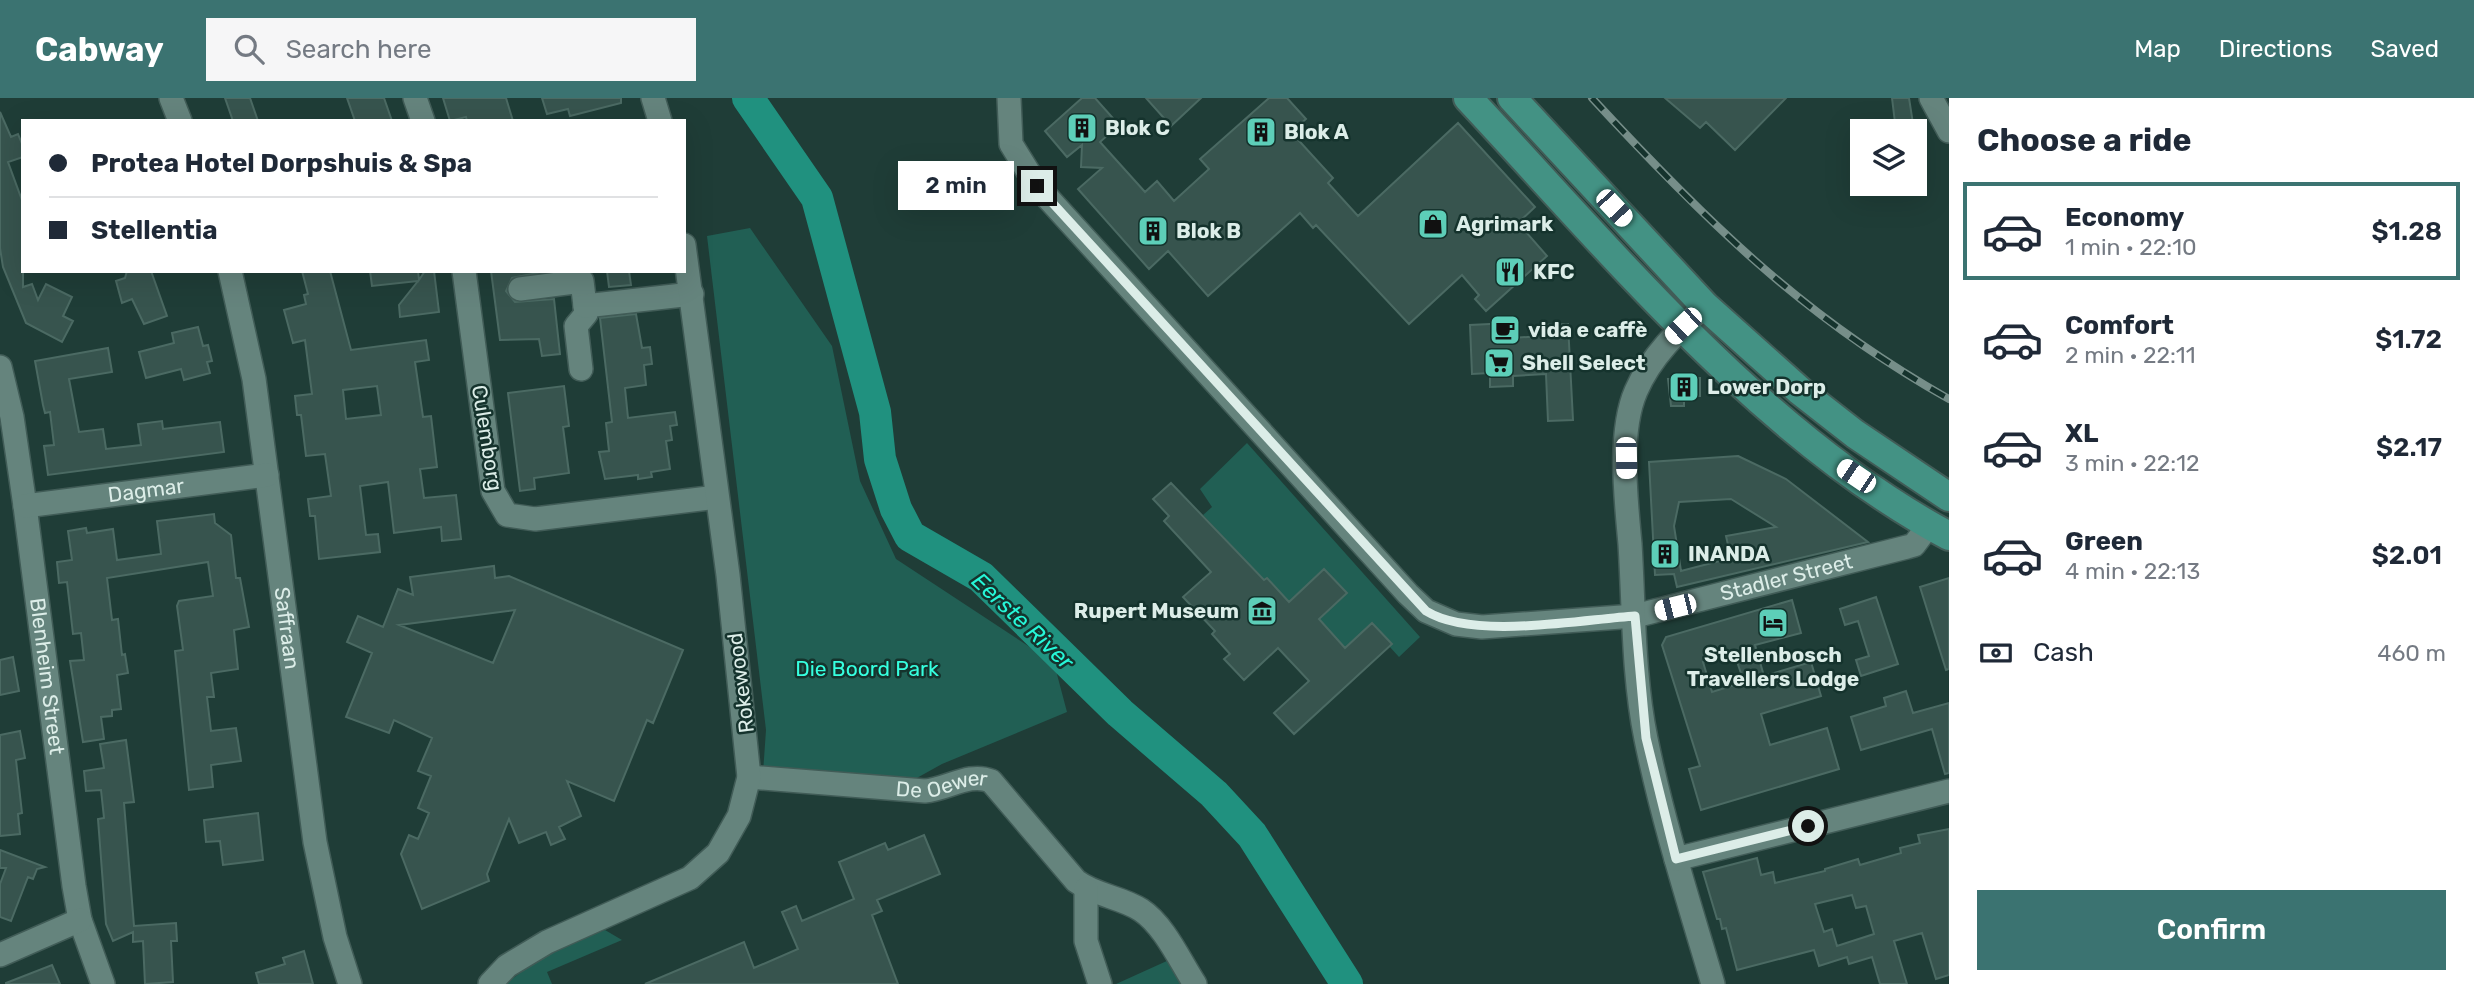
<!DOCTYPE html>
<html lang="en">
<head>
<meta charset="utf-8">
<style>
	body { margin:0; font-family:Rubik,sans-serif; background:#f6f6f7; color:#1f2937; height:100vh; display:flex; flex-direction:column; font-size:26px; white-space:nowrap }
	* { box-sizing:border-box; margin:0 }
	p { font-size:23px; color:#747a83 }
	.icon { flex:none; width:38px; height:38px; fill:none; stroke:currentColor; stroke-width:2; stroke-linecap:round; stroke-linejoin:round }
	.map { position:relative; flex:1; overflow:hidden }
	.details { display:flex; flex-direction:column; background:#fff; width:525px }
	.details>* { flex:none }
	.guide { position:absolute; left:21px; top:21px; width:665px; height:154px; border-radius:0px; box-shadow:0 7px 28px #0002; display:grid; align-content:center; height:154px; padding:0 28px; background:#fff }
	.tools { position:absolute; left:1850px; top:21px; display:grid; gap:14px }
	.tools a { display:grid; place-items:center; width:77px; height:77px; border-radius:0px; background:#fff; box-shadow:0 7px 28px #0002; font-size:35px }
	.end { position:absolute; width:32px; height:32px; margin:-16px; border:9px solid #dcede8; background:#111; box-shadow:0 0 0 4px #111 }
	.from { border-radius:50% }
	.bubble { position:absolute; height:49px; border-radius:0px; background:#fff; box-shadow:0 7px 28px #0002; font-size:23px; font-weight:600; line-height:49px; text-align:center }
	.car { position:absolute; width:21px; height:42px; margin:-21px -10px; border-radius:9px; box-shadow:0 0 5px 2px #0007; background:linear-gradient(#fff 24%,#345 0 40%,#fff 0 76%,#345 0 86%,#fff 0) }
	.guide b { display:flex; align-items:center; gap:24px; height:66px; font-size:26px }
	.guide b+b { border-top:2px solid #e0e1e3 }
	.guide i { width:18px; height:18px; background:#1f2937 }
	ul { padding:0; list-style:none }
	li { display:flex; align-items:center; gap:21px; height:98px; margin:0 14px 10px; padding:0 14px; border:4px solid transparent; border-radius:0px }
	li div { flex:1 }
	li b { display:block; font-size:26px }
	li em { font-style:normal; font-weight:600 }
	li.current { border-color:#3b7371 }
	li>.icon { width:63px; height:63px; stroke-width:1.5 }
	h2 { padding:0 28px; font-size:32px; line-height:84px }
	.pay { display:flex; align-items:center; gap:18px; height:77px; padding:0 28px; font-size:26px }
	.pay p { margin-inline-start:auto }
	.action { display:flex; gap:14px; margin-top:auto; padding:14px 28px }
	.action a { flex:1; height:80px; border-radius:0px; background:#3b7371; color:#fff; font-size:28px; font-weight:600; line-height:80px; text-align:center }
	header { display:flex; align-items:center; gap:42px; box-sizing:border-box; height:98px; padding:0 35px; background:#3b7371; color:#fff }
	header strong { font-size:33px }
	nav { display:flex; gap:38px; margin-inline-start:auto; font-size:24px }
	.search { width:490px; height:63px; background:#f6f6f7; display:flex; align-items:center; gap:18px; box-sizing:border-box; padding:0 24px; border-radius:0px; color:#747a83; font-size:26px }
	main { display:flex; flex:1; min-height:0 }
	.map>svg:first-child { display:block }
	.green { fill:#215f54 }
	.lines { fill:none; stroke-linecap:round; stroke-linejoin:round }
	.river { stroke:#20917f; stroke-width:32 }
	.building { fill:#37544e; stroke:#4b6a63; stroke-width:2; fill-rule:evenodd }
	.minor-casing { stroke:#415c57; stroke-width:26 }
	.major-casing { stroke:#415c57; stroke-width:32 }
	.minor { stroke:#65847d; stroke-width:23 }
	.major { stroke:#439284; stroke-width:28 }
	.rail-casing { stroke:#768e89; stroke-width:8 }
	.rail { stroke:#15332d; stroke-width:5; stroke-dasharray:16; stroke-linecap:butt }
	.route { stroke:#dcede8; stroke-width:9 }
	.labels { text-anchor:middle; stroke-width:5; stroke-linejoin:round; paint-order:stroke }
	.poi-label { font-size:21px; font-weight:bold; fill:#dcede8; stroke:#15332d; text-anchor:start }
	.street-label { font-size:21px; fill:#dcede8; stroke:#15332d }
	.park-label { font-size:21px; fill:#36ffdf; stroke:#15332d }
	.water-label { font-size:23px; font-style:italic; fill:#26f7d8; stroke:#15332d }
</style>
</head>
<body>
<header>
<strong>Cabway</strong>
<div class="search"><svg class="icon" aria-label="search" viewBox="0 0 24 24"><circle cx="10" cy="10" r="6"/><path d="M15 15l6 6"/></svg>Search here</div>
<nav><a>Map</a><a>Directions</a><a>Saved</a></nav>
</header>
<main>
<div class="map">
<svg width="1949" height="886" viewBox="0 0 1949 886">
	<rect width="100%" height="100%" fill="#1f3d37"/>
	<path class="green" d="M750 130 832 248 860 383 896 461 1054 565 1067 614 942 666 915 681 763 675 766 632 707 138Z
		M1247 345 1420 539 1399 559 1389 548 1345 550 1319 521 1347 495 1324 471 1289 504 1267 480 1264 482 1203 417 1212 409 1200 391Z
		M605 832 622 842 547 874 552 886H505L551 853Z
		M1169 862 1183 886H1116Z"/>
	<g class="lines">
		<path class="river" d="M748 0 817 100 875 314 880 361 896 411 910 438 981 479 1120 615 1214 696 1252 737 1347 886"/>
	</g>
	<path class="building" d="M225 0H250L258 23H233Z
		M347 0H384L392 23H355Z
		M443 0H506L513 23H467L466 19 450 23Z
		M542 0H621V5L570 18 568 11 547 16Z
		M1082 0H1095L1119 27 1100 44 1145 94 1157 83 1174 103 1209 71 1200 61 1269 0H1287L1306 21 1291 34 1333 80 1328 85 1358 118 1458 25 1535 109 1518 125 1547 158 1486 213 1475 201 1479 197 1462 177 1409 226 1316 127 1313 130 1300 115 1208 198 1168 153 1149 171 1078 91 1102 70 1081 69 1082 47 1067 59 1045 33Z
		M1146 0H1201L1171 28Z
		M1665 0H1786L1735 52 1706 24 1700 30Z
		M1892 0H1909L1914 32 1896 33Z
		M0 14 11 39 18 36 23 48V59L8 64 23 105V189L32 186 38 202 46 186 72 199 63 218 73 223 62 244 26 225 3 169 0 150Z
		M127 173H151L167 218 144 226 132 201 122 205 116 183 125 180Z
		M302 173H330L351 252 426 242 429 262 415 264 423 319 431 318 437 369 420 371 424 400 456 397 461 441 442 443 441 429 394 435 388 384 360 388 366 437 378 436 380 454 319 461 315 418H310L308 401 331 398 325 356 306 358 301 317H297L295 298 312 296 305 242 293 245 284 212 306 206 304 197 308 196ZM377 288 381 317 346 321 343 292Z
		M370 173H418L419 182 425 173H434L439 214 400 219 399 207 418 183 372 188Z
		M491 173H548L512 180 506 193 515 204 554 201 560 256 542 258 539 241 500 242Z
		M607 173H629L631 187 609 189Z
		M636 216 642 250 650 249 652 266 644 267 646 287 625 290 628 320 675 314 677 327 670 328 672 342 666 343 670 371 651 374 652 379 638 381V377L605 381 599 354 609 353 606 325 612 324 600 220Z
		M1510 225 1511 240 1544 238 1543 227 1568 226 1573 322 1548 323 1546 276 1513 278V288L1490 289V275L1472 276 1470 227Z
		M198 229 203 248 208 247 212 263 207 264 210 275 184 282 181 271 146 280 139 254 174 245 172 235Z
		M108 250 112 274 69 281 79 334 103 331 106 351 141 347 138 326 162 323 163 331 220 324 224 354 48 377 44 348 54 347 50 314 45 315 43 307 35 263Z
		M1700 280V298H1684V308H1671L1668 281Z
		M564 288 569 328 563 329 569 375 534 380 535 391 520 393 508 295Z
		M1738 358 1786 381 1868 444 1677 489 1674 476 1655 477 1649 364ZM1731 401 1776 429 1726 438 1731 460 1681 473 1674 428 1679 404Z
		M1171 385 1264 482 1267 480 1289 504 1324 471 1347 495 1319 521 1345 550 1372 525 1392 546 1294 636 1274 615 1309 583 1278 550 1244 582 1224 561 1230 556 1212 536 1215 533 1183 499 1211 474 1164 423 1169 418 1153 401Z
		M214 416 215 425 231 437 236 480H240L249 529 234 532 238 571 211 575 214 599H207L211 633 236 630 241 663 211 667 213 689 189 692 175 553 183 552 177 508 179 503 213 498 208 464 107 480 112 522 118 521 122 557 125 556 128 575 117 577 121 611 112 612V618L101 619 104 641 83 644 70 563 84 562 81 535 73 536 67 484 59 485 57 464 72 462 68 433 86 430 87 435 113 431 117 462 161 456 157 423Z
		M494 468 495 480 509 478 683 552 653 625 647 622 614 703 567 683 581 718 559 729 565 741 551 747 546 734 519 745 509 721 487 776 489 783 422 811 401 756 409 737 418 741 429 715 418 710 431 678 418 673 432 640 394 622 389 635 346 619 372 555 347 544 358 518 383 529 398 491 413 497 410 479ZM515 512 493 565 399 527Z
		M1949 480V571L1946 572 1920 489Z
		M1876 499 1898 566 1861 578 1856 562 1869 558 1858 523 1845 527 1840 511Z
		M1792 502 1801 535 1755 547 1764 578 1811 564 1821 598 1761 616 1770 647 1827 630 1839 671 1701 712 1689 671 1700 668 1662 547 1666 539ZM1734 555 1744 584 1712 594 1703 564Z
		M13 559 19 593 0 597V562Z
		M1906 593 1913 615 1949 605V675L1945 676 1932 631 1861 652 1851 619 1886 608 1884 600Z
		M20 633 25 660 16 662 22 715 18 716 20 736 0 738V637Z
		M126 642 134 704 124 705 134 828 176 825 177 843H171L173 884 145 886 143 843 133 844V834L113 843 106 826 98 721 104 720 101 692 86 693 84 673 104 670 100 646Z
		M258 715 263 762 223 767 220 743 206 744 204 722Z
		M1949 731V877L1936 881 1922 835 1894 843 1907 886H1880L1872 859 1849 866 1847 859 1819 868 1814 852 1737 872 1726 830 1722 831 1720 821H1717L1703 774 1757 760 1761 777 1773 774 1775 785 1825 773V771L1858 761 1860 767 1901 755 1900 750 1920 745 1918 737ZM1852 797 1856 810 1866 808 1874 836 1837 848 1832 831 1824 834 1815 806Z
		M924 737 940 776 877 802 882 813 872 817 898 886H645L744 844 754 870 798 851 782 814 796 808 802 823 854 801 839 764 885 745 888 752Z
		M0 752 45 769 37 771 33 781 28 779 11 823 0 819V786L6 770H0Z
		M304 853 313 886H259L256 875 285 866 283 860Z
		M52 867 60 886H6V885Z"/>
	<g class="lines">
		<g class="minor-casing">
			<g id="minor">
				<path d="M171 0 180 23"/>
				<path d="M415 0 423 23"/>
				<path d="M653 0 660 23"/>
				<path id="s1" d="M1009 0 1011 46 1037 88 1408 496 1426 513 1456 526 1482 529 1635 518 1907 449 1914 447 1929 427"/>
				<path d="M1931 0 1949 33"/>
				<path id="s2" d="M230 173 254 281 315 744 335 839 350 886"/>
				<path d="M464 173 493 393 507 417 535 421 717 399"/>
				<path d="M520 191 582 183 586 216 576 228 581 271"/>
				<path d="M585 208 692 196"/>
				<path d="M1705 208C1678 233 1651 258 1636 293 1618 334 1626 402 1630 446 1634 510 1633 578 1646 641 1663 724 1689 805 1713 886"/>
				<path id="s3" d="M0 269 12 319 25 408 74 788 80 822 103 886"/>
				<path id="s4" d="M25 408 267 377"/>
				<path id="s5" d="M749 679 925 693C948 691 969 674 991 683L1076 783C1096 798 1121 799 1141 812 1164 827 1180 863 1195 886"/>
				<path d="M1676 761 1949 693"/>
				<path d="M1086 791V843L1100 886"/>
				<path d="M0 857 80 822"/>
				<path d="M490 886 507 868 547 844 690 780 718 755 739 718 749 679 728 477 684 147"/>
			</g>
		</g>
		<g class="major-casing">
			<path id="major" d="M1468 0C1612 154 1762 338 1949 438
				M1512 0 1705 208 1800 293 1855 336 1949 399"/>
		</g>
		<use href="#minor" class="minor"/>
		<use href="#major" class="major"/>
		<g class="rail-casing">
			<path id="rail" d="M1592 0C1704 121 1804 220 1949 301"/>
		</g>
		<use href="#rail" class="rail"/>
	</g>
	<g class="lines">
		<path class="route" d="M1037 88 1426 513C1473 542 1578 522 1635 518L1646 640 1676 761 1808 728"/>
	</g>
	<defs>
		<g id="building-square" transform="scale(1.575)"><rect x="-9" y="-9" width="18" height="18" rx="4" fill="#5dceb8" stroke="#15332d"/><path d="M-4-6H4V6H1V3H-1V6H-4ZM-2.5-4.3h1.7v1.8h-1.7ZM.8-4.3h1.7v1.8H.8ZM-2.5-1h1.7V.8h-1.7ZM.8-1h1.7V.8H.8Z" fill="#111"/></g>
		<g id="shop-square" transform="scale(1.575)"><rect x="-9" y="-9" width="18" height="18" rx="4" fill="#5dceb8" stroke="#15332d"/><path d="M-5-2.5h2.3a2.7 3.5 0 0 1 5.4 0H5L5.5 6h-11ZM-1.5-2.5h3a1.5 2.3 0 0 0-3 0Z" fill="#111"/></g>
		<g id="restaurant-square" transform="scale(1.575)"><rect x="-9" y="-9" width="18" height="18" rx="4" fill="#5dceb8" stroke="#15332d"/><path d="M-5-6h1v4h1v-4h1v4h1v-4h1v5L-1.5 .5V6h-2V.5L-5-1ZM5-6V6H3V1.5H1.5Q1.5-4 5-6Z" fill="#111"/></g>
		<g id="cafe-square" transform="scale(1.575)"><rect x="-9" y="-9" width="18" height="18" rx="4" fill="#5dceb8" stroke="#15332d"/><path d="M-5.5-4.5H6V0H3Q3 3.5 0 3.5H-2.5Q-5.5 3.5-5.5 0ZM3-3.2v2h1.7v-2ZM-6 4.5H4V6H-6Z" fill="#111"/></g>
		<g id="supermarket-square" transform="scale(1.575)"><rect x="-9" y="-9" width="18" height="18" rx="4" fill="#5dceb8" stroke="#15332d"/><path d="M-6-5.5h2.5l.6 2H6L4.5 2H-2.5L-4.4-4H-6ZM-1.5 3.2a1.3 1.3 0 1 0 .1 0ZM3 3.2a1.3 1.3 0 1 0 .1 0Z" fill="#111"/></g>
		<g id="museum-square" transform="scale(1.575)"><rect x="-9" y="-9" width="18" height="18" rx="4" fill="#5dceb8" stroke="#15332d"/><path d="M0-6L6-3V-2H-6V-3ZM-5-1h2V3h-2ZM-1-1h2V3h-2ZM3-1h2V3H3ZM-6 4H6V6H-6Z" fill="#111"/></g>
		<g id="hotel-square" transform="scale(1.575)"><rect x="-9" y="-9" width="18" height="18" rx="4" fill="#5dceb8" stroke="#15332d"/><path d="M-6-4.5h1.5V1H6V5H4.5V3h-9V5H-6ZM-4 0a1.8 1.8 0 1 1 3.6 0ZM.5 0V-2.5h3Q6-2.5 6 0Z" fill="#111"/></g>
	</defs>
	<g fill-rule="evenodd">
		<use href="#building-square" x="1082" y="30"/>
		<use href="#building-square" x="1261" y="34"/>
		<use href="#shop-square" x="1433" y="126"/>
		<use href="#building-square" x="1153" y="133"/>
		<use href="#restaurant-square" x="1510" y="174"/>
		<use href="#cafe-square" x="1505" y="232"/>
		<use href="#supermarket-square" x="1499" y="265"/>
		<use href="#building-square" x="1684" y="289"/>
		<use href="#building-square" x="1665" y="456"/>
		<use href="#museum-square" x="1262" y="513"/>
		<use href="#hotel-square" x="1773" y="525"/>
	</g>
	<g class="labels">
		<g class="poi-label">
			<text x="1105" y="37">Blok C</text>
			<text x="1284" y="41">Blok A</text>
			<text x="1456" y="133">Agrimark</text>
			<text x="1176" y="140">Blok B</text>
			<text x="1533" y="181">KFC</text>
			<text x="1528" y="239">vida e caffè</text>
			<text x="1522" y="272">Shell Select</text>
			<text x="1707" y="296">Lower Dorp</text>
			<text x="1688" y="463">INANDA</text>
			<text x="1239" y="520" text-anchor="end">Rupert Museum</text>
			<text x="1773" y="564" text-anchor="middle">Stellenbosch<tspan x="1773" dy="24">Travellers Lodge</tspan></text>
		</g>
		<g class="street-label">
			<text transform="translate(487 340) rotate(81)" y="7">Culemborg</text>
			<text dy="7" stroke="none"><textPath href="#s4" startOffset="122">Dagmar</textPath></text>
			<text dy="7" stroke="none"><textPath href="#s1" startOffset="1040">Stadler Street</textPath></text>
			<text dy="7" stroke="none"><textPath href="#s2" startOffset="362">Saffraan</textPath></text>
			<text dy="7" stroke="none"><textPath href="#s3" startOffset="313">Blenheim Street</textPath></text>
			<text transform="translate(741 585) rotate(-97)" y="7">Rokewood</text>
			<text dy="7" stroke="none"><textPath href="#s5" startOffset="194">De Oewer</textPath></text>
		</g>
		<g class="park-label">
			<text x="867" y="578">Die Boord Park</text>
		</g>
		<g class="water-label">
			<text transform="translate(1023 523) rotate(43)" y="8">Eerste River</text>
		</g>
	</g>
</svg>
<div class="tools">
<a><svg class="icon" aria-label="layers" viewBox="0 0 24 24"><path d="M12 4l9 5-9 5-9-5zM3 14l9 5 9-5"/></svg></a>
</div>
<i class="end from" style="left:1808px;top:728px"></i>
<i class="end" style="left:1037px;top:88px"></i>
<div class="bubble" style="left:898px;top:63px;width:116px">2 min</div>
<i class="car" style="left:1614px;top:110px;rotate:137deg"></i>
<i class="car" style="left:1683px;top:228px;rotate:226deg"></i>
<i class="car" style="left:1626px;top:360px;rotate:179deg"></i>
<i class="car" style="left:1856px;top:378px;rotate:304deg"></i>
<i class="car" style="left:1675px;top:509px;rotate:256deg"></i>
<div class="guide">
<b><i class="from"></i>Protea Hotel Dorpshuis &amp; Spa</b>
<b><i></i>Stellentia</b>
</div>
</div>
<section class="details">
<h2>Choose a ride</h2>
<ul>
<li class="current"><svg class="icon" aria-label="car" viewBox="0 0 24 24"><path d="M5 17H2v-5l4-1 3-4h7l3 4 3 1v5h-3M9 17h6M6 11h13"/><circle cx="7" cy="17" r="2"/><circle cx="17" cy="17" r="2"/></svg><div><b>Economy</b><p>1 min · 22:10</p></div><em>$1.28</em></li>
<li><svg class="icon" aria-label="car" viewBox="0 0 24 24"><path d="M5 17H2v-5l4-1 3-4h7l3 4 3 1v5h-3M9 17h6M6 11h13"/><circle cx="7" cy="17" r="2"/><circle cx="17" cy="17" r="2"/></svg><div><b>Comfort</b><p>2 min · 22:11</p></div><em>$1.72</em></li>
<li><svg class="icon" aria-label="car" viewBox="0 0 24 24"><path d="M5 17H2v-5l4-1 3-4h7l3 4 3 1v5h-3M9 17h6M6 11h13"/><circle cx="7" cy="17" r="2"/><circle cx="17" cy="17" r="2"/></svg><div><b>XL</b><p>3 min · 22:12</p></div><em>$2.17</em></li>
<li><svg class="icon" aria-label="car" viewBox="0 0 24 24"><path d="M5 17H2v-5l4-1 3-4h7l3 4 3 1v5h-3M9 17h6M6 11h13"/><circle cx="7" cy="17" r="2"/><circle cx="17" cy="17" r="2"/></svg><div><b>Green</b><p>4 min · 22:13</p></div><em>$2.01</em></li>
</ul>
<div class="pay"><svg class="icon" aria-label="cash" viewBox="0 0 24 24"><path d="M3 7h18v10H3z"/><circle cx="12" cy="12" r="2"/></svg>Cash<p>460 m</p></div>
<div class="action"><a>Confirm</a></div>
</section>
</main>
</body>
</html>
